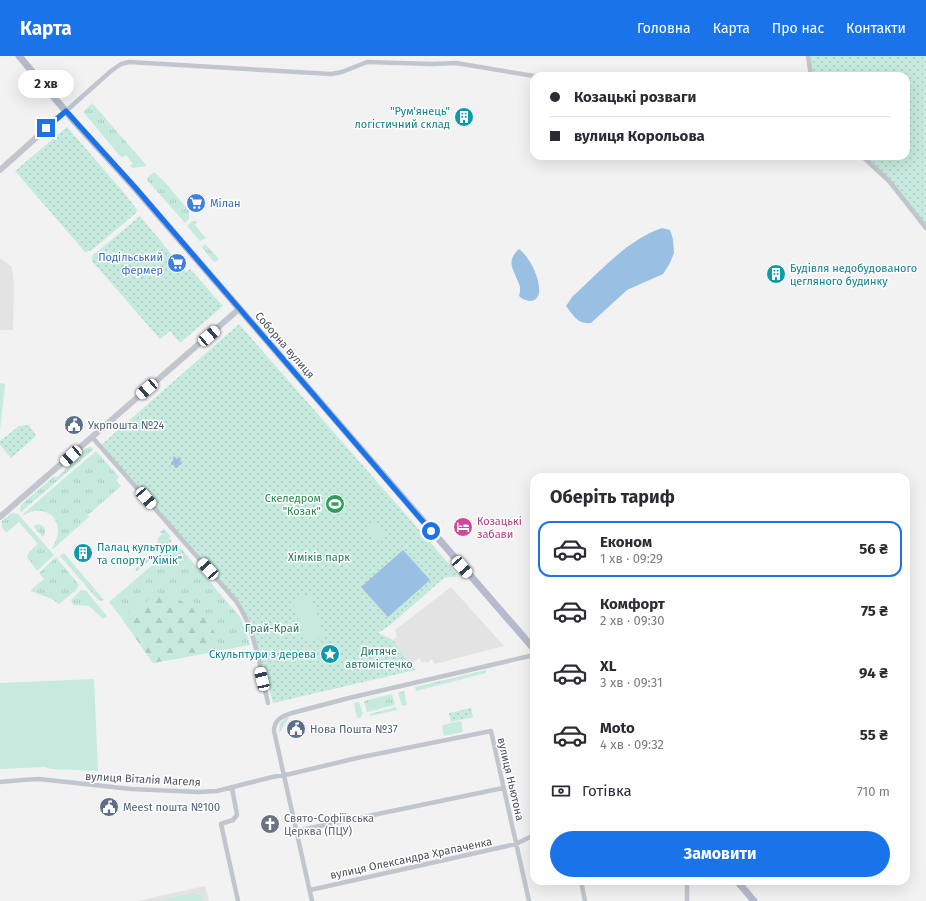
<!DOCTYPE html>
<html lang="uk">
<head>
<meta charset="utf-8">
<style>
	body { margin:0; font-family:"Fira Sans",sans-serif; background:#f2f2f3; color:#2b2b33; height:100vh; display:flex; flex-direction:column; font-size:15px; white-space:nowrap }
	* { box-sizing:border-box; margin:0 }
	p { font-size:13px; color:#7c7c81 }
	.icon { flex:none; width:22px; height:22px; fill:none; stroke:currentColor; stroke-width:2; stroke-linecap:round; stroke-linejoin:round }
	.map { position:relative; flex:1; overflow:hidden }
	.panel { position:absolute; left:530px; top:417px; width:380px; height:412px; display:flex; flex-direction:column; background:#fff; border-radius:12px; box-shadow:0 4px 16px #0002 }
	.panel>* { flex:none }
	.hud { position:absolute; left:530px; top:16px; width:380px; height:88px; border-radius:12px; box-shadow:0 4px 16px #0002; display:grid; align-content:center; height:88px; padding:0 20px; background:#fff }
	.end { position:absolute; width:18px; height:18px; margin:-9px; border:5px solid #1a73e8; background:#fff; box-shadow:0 0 0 2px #fff }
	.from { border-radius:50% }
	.bubble { position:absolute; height:28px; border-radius:14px; background:#fff; box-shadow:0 4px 16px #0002; font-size:13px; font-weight:700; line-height:28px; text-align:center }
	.car { position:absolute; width:12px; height:24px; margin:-12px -6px; border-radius:5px; box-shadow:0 0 3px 1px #0007; background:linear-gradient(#fff 24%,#345 0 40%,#fff 0 76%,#345 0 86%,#fff 0) }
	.hud b { display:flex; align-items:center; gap:14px; height:38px; font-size:15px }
	.hud b+b { border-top:1px solid #e1e1e2 }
	.hud i { width:10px; height:10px; background:#2b2b33 }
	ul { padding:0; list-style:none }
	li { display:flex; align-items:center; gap:12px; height:56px; margin:0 8px 6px; padding:0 12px; border:2px solid transparent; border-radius:12px }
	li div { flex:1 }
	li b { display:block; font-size:15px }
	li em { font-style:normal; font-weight:700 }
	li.on { border-color:#1a73e8 }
	li>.icon { width:36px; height:36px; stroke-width:1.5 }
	h2 { padding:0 20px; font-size:18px; line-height:48px }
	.pay { display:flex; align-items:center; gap:10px; height:44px; padding:0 20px; font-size:15px }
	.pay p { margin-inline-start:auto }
	.primary-button { display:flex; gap:8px; margin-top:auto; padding:8px 20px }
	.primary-button a { flex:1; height:46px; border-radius:24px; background:#1a73e8; color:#fff; font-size:16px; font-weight:700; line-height:46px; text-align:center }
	header { display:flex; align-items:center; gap:24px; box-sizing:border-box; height:56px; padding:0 20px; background:#1a73e8; color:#fff }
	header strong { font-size:19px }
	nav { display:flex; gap:22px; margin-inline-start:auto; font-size:14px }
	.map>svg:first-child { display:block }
	.education { fill:#e4e3e3 }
	.grass { fill:url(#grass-tufts) }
	.forest { fill:url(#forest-firs) }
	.park { fill:url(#park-dots) }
	.pitch { fill:#c6eade }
	.water { fill:#99c0e2 }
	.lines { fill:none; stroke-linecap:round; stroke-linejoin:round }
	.minor { stroke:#c1c5ce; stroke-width:4.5 }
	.tertiary { stroke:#c1c5ce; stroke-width:6 }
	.primary { stroke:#b5bbcc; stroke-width:7 }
	.route { stroke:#1a73e8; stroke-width:5 }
	.labels { text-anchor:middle; stroke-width:3; stroke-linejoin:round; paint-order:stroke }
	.culture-label { font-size:11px; fill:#0d838f; stroke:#fff; text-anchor:end }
	.shop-label { font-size:11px; fill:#366cbe; stroke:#fff; text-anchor:start }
	.street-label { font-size:11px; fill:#4b505c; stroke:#fff }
	.service-label { font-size:11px; fill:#4e5e75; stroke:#fff; text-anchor:start }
	.leisure-label { font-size:11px; fill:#27864d; stroke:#fff; text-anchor:end }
	.hotel-label { font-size:11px; fill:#b23c85; stroke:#fff; text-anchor:start }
	.park-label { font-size:11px; fill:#247662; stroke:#fff }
	.worship-label { font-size:11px; fill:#5b616d; stroke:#fff; text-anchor:start }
</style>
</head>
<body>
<header>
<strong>Карта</strong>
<nav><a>Головна</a><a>Карта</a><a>Про нас</a><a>Контакти</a></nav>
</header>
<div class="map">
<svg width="926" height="845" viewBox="0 0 926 845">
	<defs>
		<pattern id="grass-tufts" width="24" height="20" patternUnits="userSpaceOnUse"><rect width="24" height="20" fill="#c6eade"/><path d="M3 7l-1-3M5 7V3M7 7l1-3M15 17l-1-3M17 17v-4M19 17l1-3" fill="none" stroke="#accac1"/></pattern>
		<pattern id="forest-firs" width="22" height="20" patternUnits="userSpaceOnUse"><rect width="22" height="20" fill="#c6eade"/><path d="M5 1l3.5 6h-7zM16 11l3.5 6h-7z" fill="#accac1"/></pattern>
		<pattern id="park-dots" width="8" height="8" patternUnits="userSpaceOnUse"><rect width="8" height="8" fill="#c6eade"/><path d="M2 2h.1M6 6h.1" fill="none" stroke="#accac1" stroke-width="1.8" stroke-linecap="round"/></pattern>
	</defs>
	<rect width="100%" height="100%" fill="#f3f2f2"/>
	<path class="education" d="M0 202 12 211 14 231 13 274H0Z
		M451 531 504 590 435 608 432 603 427 607 425 605 423 607 419 602 411 608 393 584 397 581 395 574Z
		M205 830 209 845H137Z"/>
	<path class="grass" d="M92 47 147 110 133 112 130 110 133 108 126 99 123 101 120 100 83 56Z
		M154 116 164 125 189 155V163L185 167 147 124V122Z
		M192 165 197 166 195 169 206 182 200 185 187 170Z
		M205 188 219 203 215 206H214L203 193 202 191Z
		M90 391 94 393 21 456 20 454 21 449 53 421H57L75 405 76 400 86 392Z
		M96 395 119 421 116 424 121 430 88 459 89 461 53 493 52 492C68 468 49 445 24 459L23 458Z
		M12 457 18 458 54 499 37 515 27 501 29 496 38 488 19 466 6 477 2 471V465Z
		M38 468 43 470C46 473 46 477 43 481L33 470Z
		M164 473 171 480 169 482 172 485 162 493 157 487 158 486V482L162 478 160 476Z
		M177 488 240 561 246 575 250 589 153 607 121 561 109 546Z
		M64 497 104 544 101 545 98 544 60 500Z
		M150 499 152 502 137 515 135 513Z
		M56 501 79 529 75 535 59 548 52 543 30 535 44 523 39 517Z
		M81 534 86 535 107 560 103 563 89 550 73 549 71 544Z
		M486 614V617L416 635 415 631Z
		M404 635 407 649 402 650 398 637Z
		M392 638 395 649 367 656 364 645Z
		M359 646 363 658H361L362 661 357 662 354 647Z
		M396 651 397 654 370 660V658Z
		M287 661 289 662 279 677 280 667Z"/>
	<path class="forest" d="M154 541 178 543 204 560 214 576 219 595 153 607 121 561Z"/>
	<path class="park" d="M808 0H926V172L890 126 862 100H906V20H811Z
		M67 71 125 138 137 154 136 157 92 194 85 196 15 115Z
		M140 160 186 216 190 213 223 250 180 287 170 275 160 283 92 205V200Z
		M239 268 450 509 458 521H447L444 522 389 570 378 577 393 584 415 614 273 647 264 611 259 612 244 557 100 390Z
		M29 369 36 380 11 402 0 389V385L19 370Z
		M471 652 473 661 451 666 449 657Z"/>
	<path class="pitch" d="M0 327 5 328 0 375Z
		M328 448a7 7 0 1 1 14 0a7 7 0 1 1-14 0Z
		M374 464 386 478 378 485 365 472Z
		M310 539 325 580 306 586 292 545Z
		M94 623 98 715 51 713 45 711 0 713V627Z
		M461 665 463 676 444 680 442 669Z
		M194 837 201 840 205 845H157Z"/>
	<path class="water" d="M662 172 670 174 673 183 674 197 670 207 663 218 627 234 591 267C578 269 573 259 566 250L572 241C600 216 625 185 662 172Z
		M519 193C530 201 541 224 539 237 537 248 525 246 519 240 520 236 521 232 519 228 514 214 505 206 519 193Z
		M174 400 177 403 180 401 181 403 180 406 182 407 181 409H179L177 412H175L174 409H171V406L173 405V402Z
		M403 494 430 524 388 561 361 531Z"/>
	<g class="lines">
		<path class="minor" d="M808 0 811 20
			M66 55 111 15 121 8 129 6 331 18 342 16 367 6 432 8 456 7 534 20
			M862 100 890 126 926 172
			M92 381 236 545C256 574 260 613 268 647
			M0 726 22 724 39 723 131 733 199 736 217 735 272 721 290 718 357 702 491 675 529 845
			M232 732 237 759 233 764 221 768 238 845
			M296 775 503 732
			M581 825 585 845
			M687 825V845
			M310 834 516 788 534 779
			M312 845 274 675C274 664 282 660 292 657L349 642 534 599"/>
		<path class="tertiary" d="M0 114 66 55
			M0 461 239 253"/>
		<path class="primary" d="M19 0 74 65 134 131 534 593
			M737 825 754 845"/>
	</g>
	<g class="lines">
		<path class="route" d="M46 72 66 55 134 130 431 475"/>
	</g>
	<defs>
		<g id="building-disc" transform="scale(1)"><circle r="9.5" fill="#0f9aa8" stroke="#fff"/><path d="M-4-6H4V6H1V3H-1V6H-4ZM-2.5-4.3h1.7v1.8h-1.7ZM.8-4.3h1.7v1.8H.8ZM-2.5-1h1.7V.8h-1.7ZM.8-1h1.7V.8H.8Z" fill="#fff"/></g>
		<g id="supermarket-disc" transform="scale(1)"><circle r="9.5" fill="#3f7fe0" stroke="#fff"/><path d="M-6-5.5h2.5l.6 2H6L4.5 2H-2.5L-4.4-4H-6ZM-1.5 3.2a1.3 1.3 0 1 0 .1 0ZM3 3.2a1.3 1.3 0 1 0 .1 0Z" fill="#fff"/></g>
		<g id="civic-disc" transform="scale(1)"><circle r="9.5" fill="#5c6f8a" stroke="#fff"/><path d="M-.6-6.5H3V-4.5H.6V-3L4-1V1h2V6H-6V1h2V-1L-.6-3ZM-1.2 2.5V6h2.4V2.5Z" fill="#fff"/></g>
		<g id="stadium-disc" transform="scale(1)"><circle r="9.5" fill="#2e9e5b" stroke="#fff"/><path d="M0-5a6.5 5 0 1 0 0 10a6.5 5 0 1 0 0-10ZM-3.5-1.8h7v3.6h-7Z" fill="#fff"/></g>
		<g id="hotel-disc" transform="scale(1)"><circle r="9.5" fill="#d1479c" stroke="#fff"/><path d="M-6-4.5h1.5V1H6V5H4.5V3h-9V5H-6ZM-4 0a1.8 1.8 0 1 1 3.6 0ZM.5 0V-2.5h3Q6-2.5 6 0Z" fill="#fff"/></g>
		<g id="sight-disc" transform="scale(1)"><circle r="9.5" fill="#0f9aa8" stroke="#fff"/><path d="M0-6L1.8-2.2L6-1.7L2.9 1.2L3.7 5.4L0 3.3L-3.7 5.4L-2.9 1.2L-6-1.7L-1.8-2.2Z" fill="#fff"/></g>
		<g id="church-disc" transform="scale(1)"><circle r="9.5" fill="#6b7280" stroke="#fff"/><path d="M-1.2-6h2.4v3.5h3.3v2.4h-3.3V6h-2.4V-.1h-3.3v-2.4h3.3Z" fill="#fff"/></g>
	</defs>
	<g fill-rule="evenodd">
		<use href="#building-disc" x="464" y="61"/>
		<use href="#supermarket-disc" x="196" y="147"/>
		<use href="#supermarket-disc" x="177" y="207"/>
		<use href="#building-disc" x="776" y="218"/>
		<use href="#civic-disc" x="74" y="369"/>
		<use href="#stadium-disc" x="335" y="448"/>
		<use href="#hotel-disc" x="463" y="471"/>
		<use href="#building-disc" x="83" y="497"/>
		<use href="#sight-disc" x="330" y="598"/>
		<use href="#civic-disc" x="296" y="673"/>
		<use href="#civic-disc" x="109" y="751"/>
		<use href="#church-disc" x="270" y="768"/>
	</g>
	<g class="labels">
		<g class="culture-label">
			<text x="450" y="59">"Рум'янець"<tspan x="450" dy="13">логістичний склад</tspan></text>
			<text x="790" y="216" text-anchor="start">Будівля недобудованого<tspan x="790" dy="13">цегляного будинку</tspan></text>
			<text x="97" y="495" text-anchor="start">Палац культури<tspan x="97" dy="13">та спорту "Хімік"</tspan></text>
			<text x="316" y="602">Скульптури з дерева</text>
		</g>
		<g class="shop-label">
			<text x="210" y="151">Мілан</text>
			<text x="163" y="205" text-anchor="end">Подільський<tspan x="163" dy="13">фермер</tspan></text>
		</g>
		<g class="street-label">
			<text transform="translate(285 289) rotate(49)" y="4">Соборна вулиця</text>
			<text transform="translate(143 723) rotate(3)" y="4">вулиця Віталія Магеля</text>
			<text transform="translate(511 723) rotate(77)" y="4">вулиця Ньютона</text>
			<text transform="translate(411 802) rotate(-12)" y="4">вулиця Олександра Храпаченка</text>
		</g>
		<g class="service-label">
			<text x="88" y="373">Укрпошта №24</text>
			<text x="310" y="677">Нова Пошта №37</text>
			<text x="123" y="755">Meest пошта №100</text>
		</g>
		<g class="leisure-label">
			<text x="321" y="446">Скеледром<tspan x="321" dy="13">"Козак"</tspan></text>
		</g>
		<g class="hotel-label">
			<text x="477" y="469">Козацькі<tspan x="477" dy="13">забави</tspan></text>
		</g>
		<g class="park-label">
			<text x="319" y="505">Хіміків парк</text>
			<text x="272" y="576">Грай-Край</text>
			<text x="379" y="599">Дитяче<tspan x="379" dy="13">автомістечко</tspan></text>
		</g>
		<g class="worship-label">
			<text x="284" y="766">Свято-Софіївська<tspan x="284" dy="13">Церква (ПЦУ)</tspan></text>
		</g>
	</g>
</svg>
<i class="end from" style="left:431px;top:475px"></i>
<i class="end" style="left:46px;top:72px"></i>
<div class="bubble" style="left:18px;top:14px;width:56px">2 хв</div>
<i class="car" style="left:209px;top:280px;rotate:49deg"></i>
<i class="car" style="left:147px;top:333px;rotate:229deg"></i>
<i class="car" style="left:71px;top:400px;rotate:228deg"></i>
<i class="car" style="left:146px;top:442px;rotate:139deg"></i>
<i class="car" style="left:462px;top:511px;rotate:139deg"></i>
<i class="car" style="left:208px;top:513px;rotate:318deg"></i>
<i class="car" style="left:262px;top:623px;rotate:347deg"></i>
<div class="hud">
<b><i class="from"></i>Козацькі розваги</b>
<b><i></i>вулиця Корольова</b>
</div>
<section class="panel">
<h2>Оберіть тариф</h2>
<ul>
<li class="on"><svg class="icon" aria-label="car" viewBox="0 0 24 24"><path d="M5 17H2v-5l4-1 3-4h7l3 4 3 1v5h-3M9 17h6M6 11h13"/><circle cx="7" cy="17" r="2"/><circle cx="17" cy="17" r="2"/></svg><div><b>Економ</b><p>1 хв · 09:29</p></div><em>56 ₴</em></li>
<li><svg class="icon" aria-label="car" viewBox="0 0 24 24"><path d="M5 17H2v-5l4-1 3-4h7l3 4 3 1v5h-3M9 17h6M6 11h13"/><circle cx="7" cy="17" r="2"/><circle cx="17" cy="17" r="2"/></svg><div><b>Комфорт</b><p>2 хв · 09:30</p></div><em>75 ₴</em></li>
<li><svg class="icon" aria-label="car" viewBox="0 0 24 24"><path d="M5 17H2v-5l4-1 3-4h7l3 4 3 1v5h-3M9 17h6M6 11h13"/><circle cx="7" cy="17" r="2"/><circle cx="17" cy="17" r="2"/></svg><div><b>XL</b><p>3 хв · 09:31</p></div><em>94 ₴</em></li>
<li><svg class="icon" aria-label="car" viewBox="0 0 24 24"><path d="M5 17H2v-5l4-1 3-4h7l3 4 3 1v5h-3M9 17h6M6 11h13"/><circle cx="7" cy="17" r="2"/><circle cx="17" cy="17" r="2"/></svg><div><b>Moto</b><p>4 хв · 09:32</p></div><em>55 ₴</em></li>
</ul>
<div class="pay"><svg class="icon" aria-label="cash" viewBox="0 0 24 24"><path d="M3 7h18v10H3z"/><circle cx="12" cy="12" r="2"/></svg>Готівка<p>710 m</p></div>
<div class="primary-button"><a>Замовити</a></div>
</section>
</div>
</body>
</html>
